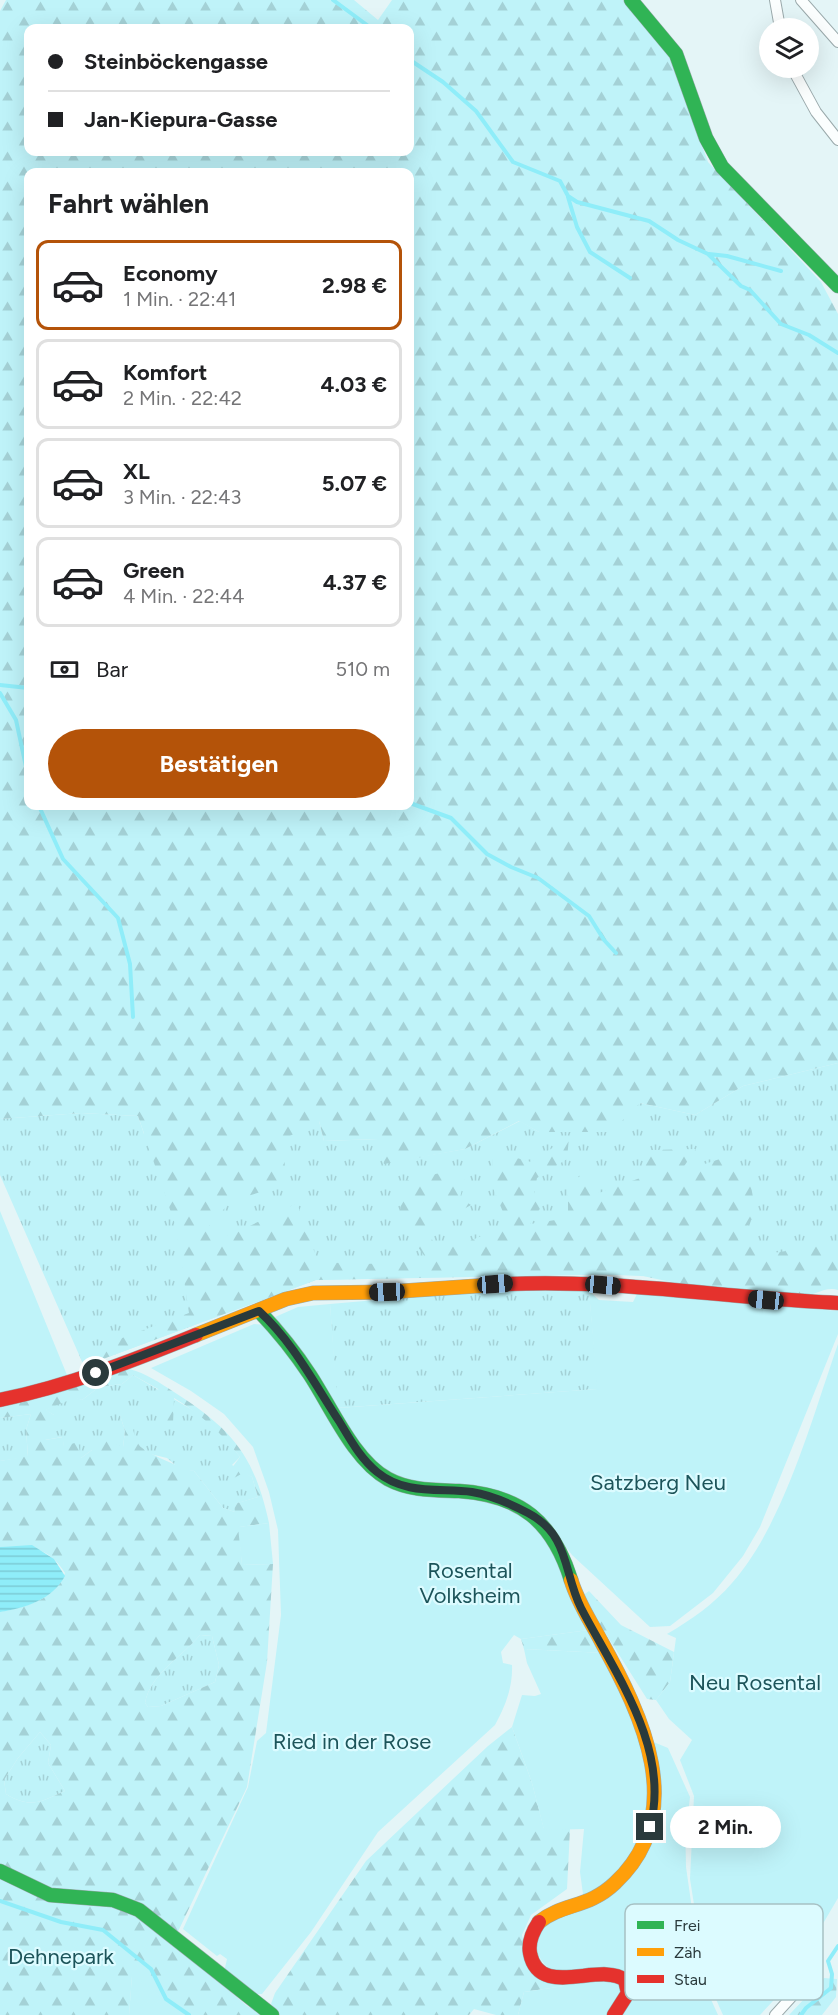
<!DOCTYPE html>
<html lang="de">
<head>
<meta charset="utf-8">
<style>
	body { margin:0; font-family:Figtree,sans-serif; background:#f6f6f6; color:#202124; height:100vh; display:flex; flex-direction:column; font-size:22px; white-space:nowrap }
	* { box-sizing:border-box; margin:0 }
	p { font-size:20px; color:#757577 }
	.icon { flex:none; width:33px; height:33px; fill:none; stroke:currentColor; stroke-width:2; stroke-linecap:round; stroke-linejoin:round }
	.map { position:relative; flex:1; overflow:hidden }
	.side { position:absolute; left:24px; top:168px; width:390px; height:642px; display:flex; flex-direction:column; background:#fff; border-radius:12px; box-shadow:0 6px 24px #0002 }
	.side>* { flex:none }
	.guide { position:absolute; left:24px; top:24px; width:390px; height:132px; border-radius:12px; box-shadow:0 6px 24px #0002; display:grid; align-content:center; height:132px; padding:0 24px; background:#fff }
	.tools { position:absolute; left:759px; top:18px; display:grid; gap:12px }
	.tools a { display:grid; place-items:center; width:60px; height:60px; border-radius:50%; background:#fff; box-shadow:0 6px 24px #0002; font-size:30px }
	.end { position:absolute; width:27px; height:27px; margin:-14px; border:8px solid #2a3a3c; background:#fff; box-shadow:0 0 0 3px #fff }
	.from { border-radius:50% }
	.bubble { position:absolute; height:42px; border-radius:21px; background:#fff; box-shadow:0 6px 24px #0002; font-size:20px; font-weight:700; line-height:42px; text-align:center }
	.car { position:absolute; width:18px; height:36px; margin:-18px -9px; border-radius:8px; box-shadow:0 0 4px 2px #0007; background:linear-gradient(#222 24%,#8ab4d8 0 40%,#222 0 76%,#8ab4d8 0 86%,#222 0) }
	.guide b { display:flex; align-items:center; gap:21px; height:57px; font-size:22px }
	.guide b+b { border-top:2px solid #e0e0e0 }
	.guide i { width:15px; height:15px; background:#202124 }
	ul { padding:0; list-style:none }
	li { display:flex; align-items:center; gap:18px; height:90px; margin:0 12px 9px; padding:0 12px; border:3px solid #e0e0e0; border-radius:12px }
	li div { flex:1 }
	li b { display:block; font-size:22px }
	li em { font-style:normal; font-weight:700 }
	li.active { border-color:#b45309 }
	li>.icon { width:54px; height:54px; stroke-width:1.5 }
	h2 { padding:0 24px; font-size:27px; line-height:72px }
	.pay { display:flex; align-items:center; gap:15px; height:66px; padding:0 24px; font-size:22px }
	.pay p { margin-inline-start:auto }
	.action { display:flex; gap:12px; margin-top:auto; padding:12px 24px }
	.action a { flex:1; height:69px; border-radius:36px; background:#b45309; color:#fff; font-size:24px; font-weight:700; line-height:69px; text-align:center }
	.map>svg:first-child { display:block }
	.grass { fill:url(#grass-tufts) }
	.forest { fill:url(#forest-firs); fill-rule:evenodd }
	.green { fill:#bff3f9 }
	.water { fill:url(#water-rules) }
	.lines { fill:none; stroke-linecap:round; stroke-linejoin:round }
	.stream { stroke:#8fedf9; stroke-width:4 }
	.street-casing { stroke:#9aa9ab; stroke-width:12 }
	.fast-casing { stroke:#9aa9ab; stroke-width:15 }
	.slow-casing { stroke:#9aa9ab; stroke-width:15 }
	.jam-casing { stroke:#9aa9ab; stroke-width:15 }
	.street { stroke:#fbfefe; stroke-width:10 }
	.fast { stroke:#30b455; stroke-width:14 }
	.slow { stroke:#ff9f0a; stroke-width:14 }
	.jam { stroke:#e5322d; stroke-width:14 }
	.route { stroke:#2a3a3c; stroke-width:8 }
	.labels { text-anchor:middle; stroke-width:4.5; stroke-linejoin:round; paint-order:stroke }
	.park-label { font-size:22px; fill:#1c545a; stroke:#dcfbff }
	.key { fill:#dcfbff; stroke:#a7c1c4; stroke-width:1.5 }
	.key-label { font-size:16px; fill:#2a3a3c }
</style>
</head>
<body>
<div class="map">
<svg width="838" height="2015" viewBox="0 0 838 2015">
	<defs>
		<pattern id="grass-tufts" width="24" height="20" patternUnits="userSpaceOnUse" patternTransform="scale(1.5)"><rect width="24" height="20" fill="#bff3f9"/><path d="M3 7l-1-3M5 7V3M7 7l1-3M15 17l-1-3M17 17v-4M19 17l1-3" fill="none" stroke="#a4d1d6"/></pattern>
		<pattern id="forest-firs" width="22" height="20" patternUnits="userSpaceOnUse" patternTransform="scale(1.5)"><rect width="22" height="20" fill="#bff3f9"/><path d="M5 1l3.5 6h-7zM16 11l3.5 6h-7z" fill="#a4d1d6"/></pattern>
		<pattern id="water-rules" width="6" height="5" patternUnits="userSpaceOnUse" patternTransform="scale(1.5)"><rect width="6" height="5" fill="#8fedf9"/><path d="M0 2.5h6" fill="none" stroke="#7cccd6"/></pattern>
	</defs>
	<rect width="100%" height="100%" fill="#e4f5f7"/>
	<path class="grass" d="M838 1063V1284L591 1274 316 1280 84 1366 0 1175V1119L81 1113 138 1116 144 1134 319 1121 324 1141 378 1139 384 1163 465 1149 520 1121 539 1132 640 1103 695 1115 743 1086Z
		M571 1289 589 1291 598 1389 337 1408 330 1304 491 1290Z
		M133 1375 201 1415 226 1439 240 1457 232 1465 252 1477 258 1497 235 1504V1512L223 1508 194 1471 180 1469 167 1458 150 1454 139 1446 120 1415 125 1431 123 1447 92 1450 81 1458 64 1446 62 1437 45 1440V1431L54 1421V1415L45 1410 74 1397 82 1400 99 1387 122 1384Z
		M31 1414 26 1430 28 1457 0 1461V1418Z
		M200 1635 212 1636 219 1665 215 1682 161 1706 148 1707 145 1703C151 1673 182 1657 200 1635Z
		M40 1732 51 1745 48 1763 65 1791C40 1802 31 1809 6 1794L4 1780 18 1758Z"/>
	<path class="forest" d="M6 0H354L378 20 392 0H623L667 50 708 162 821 282 838 314V1063L743 1086 695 1115 640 1103 611 1132H539L519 1121 465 1149 384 1164 377 1139 324 1141 319 1121 282 1140 287 1184 231 1201 209 1226 229 1236 297 1203 318 1262 365 1264 428 1261 405 1229 395 1183 467 1167 460 1198 471 1205 426 1230 438 1249 461 1245 497 1229 503 1212 493 1188 492 1151 531 1162 569 1137 567 1159 537 1178 534 1194 543 1204 530 1224 568 1218V1186L592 1166 599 1193 640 1178 651 1150 696 1149 680 1172 726 1157 749 1176 756 1213 738 1240 767 1254 824 1245 838 1247V1290C825 1286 815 1296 802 1296 746 1296 689 1287 635 1274L316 1280 84 1366 79 1354 189 1313 176 1227 138 1116 81 1113 0 1119V11ZM28 28H410V152H28ZM28 172H410V806H28Z
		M129 1369C146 1373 160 1383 174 1392 233 1430 254 1455 269 1523L239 1527 242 1565 273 1564 267 1662 247 1787 173 1942 247 2006 265 2015H187L132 1976 129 2015H0V1612C26 1607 56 1599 65 1573 48 1545 28 1546 0 1547V1461L28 1456 26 1430 31 1414 0 1418V1408L45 1397ZM133 1375 158 1389 166 1424 173 1423 174 1398C200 1414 221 1432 240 1457L228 1473 234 1478 243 1473 252 1477 258 1497 234 1504 235 1512 223 1508 194 1471C186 1470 143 1452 139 1445 134 1438 132 1423 129 1413L120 1415 125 1431 123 1447 98 1436 92 1450 81 1458 78 1442 64 1446 63 1437 45 1440 46 1431 54 1422V1415L46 1410 74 1398 82 1400 99 1387 122 1384ZM200 1635 212 1636 219 1665 215 1682 161 1706 148 1707 145 1703C151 1673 182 1657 200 1635ZM40 1732 51 1745 48 1763 65 1791C40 1802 31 1809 6 1794L4 1780 18 1758Z
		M589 1591 621 1625 674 1652 670 1682 656 1700 647 1699 582 1596Z
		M589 1630 604 1653 524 1649 521 1639Z
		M512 1727 532 1783 544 1829H570L567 1889 531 1915 522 1935 528 1965 561 1979 564 1986 524 1992 518 2015H496L474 2009 469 2015H280L271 2004 275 1993 366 1861 488 1746Z
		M824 1978 837 1979 836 1997 822 2015H789Z"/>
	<path class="green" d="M0 1211 67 1375 0 1394Z
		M589 1291 599 1300 633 1302 637 1294 838 1311V1334L760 1527 743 1556 713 1593 670 1626 650 1627 572 1555 541 1514 493 1494 464 1497 492 1503 526 1517 546 1533 589 1630 521 1639 514 1635 501 1652 503 1663 512 1665C513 1687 505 1707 495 1725L378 1832 311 1932 262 1994H254L224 1972 227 1959 220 1954 217 1956 183 1929 248 1787 257 1741 266 1733 281 1615 278 1530 269 1492 253 1447 224 1414 191 1391 151 1368 254 1324 266 1325 278 1321 275 1317 298 1307 330 1304 338 1408 597 1389Z
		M838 1344V1898L811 1944 800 1972 760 2015H723L698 1959 702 1955 690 1879 694 1796 680 1760 692 1740 669 1719 656 1700 670 1682 676 1638 667 1634C691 1620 714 1604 732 1583 784 1524 812 1418 838 1344Z
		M269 1523 273 1564 242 1565 238 1527Z
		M524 1649 604 1653 639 1736 668 1748 690 1797 688 1814 685 1815 686 1867 698 1951 694 1962 718 2015H518L524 1992 564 1986C560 1975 549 1970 542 1961 519 1927 563 1917 585 1909L580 1872 584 1829 544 1830 532 1783 512 1727 522 1695 535 1696 541 1694 527 1663Z
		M132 1975 187 2015H129Z"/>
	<path class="water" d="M32 1545 54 1559 65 1576C52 1600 25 1608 0 1612V1547Z"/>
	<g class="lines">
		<path class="stream" d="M333 0 371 28
			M410 60 443 82 476 111 513 162 560 181 568 196 577 202 649 221 678 240 708 254 741 286 750 290 781 324 809 335 838 353
			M568 197 577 227 590 252 630 278
			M709 254 727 256 781 271
			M0 685 28 688
			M0 693 16 720 28 776
			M410 803 451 818 487 854 511 867 538 878 589 916 604 940 616 953
			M39 806 63 859 118 918 130 964 133 1017
			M0 1901 61 1922 103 1930 151 1969 166 1999 189 2015
			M801 2015 806 2008 831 1988 832 1974 828 1961 838 1946"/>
		<g class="street-casing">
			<path id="street" d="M775 0 780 28
				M801 0 838 42
				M792 68 816 112 838 140
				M775 2015 806 1981"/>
		</g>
		<g class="fast-casing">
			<path id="fast" d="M631 0 676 54 706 138 722 167 838 286
				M259 1311C278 1331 295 1352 310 1375 331 1407 354 1461 388 1479 410 1491 436 1490 459 1491 521 1495 553 1522 571 1580
				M0 1871 50 1895 113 1900 139 1910 272 2015"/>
		</g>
		<g class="slow-casing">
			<path id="slow" d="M196 1335 286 1299 313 1293 387 1292 491 1285
				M539 1922C563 1903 589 1908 615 1883 690 1813 642 1715 601 1641 590 1620 578 1603 571 1580"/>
		</g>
		<g class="jam-casing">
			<path id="jam" d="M491 1285C606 1277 722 1298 838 1303
				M0 1400C68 1386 132 1361 196 1335
				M539 1922C533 1931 528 1942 530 1953 539 2000 600 1961 625 1980L628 1993 614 2015"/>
		</g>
		<use href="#street" class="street"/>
		<use href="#fast" class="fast"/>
		<use href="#slow" class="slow"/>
		<use href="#jam" class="jam"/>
	</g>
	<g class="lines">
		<path class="route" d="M96 1373 259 1311C293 1342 314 1383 339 1421 350 1439 360 1458 377 1472 405 1495 439 1488 472 1492 491 1495 511 1504 528 1513 570 1535 563 1572 581 1608 616 1675 671 1749 650 1827"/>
	</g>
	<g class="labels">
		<g class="park-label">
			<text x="658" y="1490">Satzberg Neu</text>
			<text x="470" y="1578">Rosental<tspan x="470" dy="25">Volksheim</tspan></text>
			<text x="755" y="1690">Neu Rosental</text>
			<text x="352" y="1749">Ried in der Rose</text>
			<text x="61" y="1964">Dehnepark</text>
		</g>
	</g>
	<rect x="625" y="1904" width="198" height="96" rx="9" class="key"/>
	<rect x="637" y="1921" width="27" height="8" fill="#30b455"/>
	<rect x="637" y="1948" width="27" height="8" fill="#ff9f0a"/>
	<rect x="637" y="1975" width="27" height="8" fill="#e5322d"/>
	<g class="key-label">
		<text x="674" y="1931">Frei</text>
		<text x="674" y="1958">Zäh</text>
		<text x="674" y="1985">Stau</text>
	</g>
</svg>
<div class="tools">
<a><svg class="icon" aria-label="layers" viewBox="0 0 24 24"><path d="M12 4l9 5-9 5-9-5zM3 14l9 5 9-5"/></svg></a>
</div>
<i class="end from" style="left:96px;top:1373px"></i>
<i class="end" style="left:650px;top:1827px"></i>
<div class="bubble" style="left:670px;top:1806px;width:111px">2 Min.</div>
<i class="car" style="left:495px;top:1284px;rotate:86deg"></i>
<i class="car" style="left:603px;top:1285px;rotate:95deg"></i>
<i class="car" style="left:387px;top:1292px;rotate:268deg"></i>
<i class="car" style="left:766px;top:1300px;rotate:276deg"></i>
<div class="guide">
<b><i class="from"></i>Steinböckengasse</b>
<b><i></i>Jan-Kiepura-Gasse</b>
</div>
<section class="side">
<h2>Fahrt wählen</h2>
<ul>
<li class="active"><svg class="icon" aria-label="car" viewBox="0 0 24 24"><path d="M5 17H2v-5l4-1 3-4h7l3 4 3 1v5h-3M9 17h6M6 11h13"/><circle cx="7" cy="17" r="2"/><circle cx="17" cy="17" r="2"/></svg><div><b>Economy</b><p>1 Min. · 22:41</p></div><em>2.98 €</em></li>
<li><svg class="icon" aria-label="car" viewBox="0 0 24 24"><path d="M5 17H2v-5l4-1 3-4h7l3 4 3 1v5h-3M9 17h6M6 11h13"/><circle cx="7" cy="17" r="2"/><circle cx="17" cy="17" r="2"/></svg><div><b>Komfort</b><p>2 Min. · 22:42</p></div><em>4.03 €</em></li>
<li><svg class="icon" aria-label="car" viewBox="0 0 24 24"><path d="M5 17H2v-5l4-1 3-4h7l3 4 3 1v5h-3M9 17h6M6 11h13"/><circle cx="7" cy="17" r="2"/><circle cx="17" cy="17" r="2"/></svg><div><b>XL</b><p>3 Min. · 22:43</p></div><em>5.07 €</em></li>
<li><svg class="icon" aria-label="car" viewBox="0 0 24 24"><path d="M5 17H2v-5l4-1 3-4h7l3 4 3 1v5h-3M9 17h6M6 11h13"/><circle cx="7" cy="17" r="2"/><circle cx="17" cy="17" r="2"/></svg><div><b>Green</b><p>4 Min. · 22:44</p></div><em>4.37 €</em></li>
</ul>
<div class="pay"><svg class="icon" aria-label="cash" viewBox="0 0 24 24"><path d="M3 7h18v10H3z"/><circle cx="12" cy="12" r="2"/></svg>Bar<p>510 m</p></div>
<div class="action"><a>Bestätigen</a></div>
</section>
</div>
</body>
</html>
